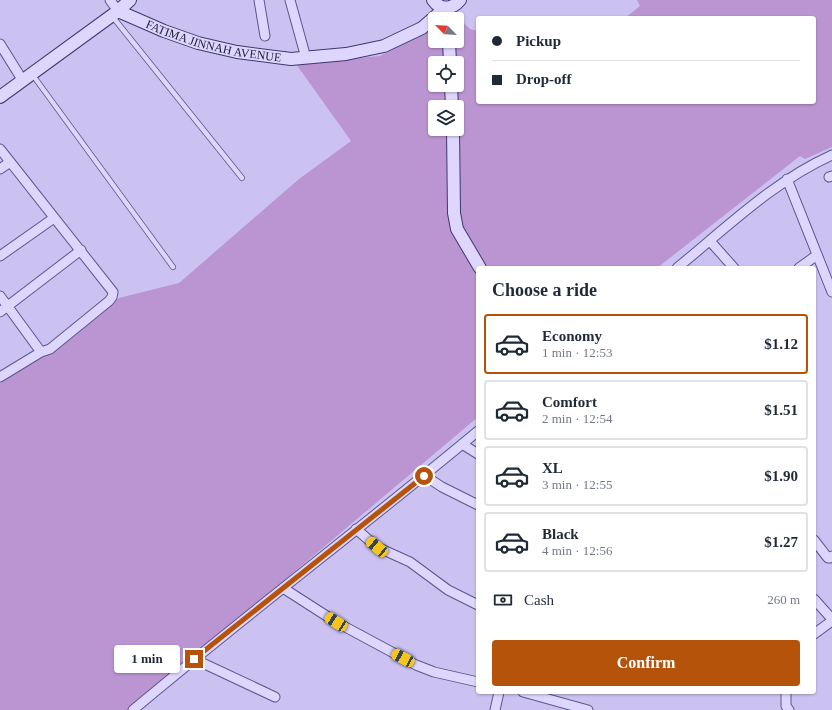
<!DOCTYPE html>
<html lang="en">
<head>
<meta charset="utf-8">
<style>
	body { margin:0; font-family:"Times New Roman",serif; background:#f2f2f3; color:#1f2937; height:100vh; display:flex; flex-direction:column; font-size:15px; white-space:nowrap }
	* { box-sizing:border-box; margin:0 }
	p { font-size:13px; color:#747a83 }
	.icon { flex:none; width:22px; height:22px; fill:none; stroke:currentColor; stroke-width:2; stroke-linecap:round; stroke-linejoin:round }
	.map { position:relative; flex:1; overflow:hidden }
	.panel { position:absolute; left:476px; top:266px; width:340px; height:428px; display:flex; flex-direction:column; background:#fff; border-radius:4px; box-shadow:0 1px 3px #0004 }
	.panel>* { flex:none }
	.hud { position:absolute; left:476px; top:16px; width:340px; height:88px; border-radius:4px; box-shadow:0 1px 3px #0004; display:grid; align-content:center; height:88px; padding:0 16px; background:#fff }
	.needle { width:26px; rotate:294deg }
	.controls { position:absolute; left:428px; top:12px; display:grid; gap:8px }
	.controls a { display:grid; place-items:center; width:36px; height:36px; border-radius:4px; background:#fff; box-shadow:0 1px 3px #0004; font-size:20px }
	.end { position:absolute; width:18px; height:18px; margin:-9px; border:5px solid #b45309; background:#fff; box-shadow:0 0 0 2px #fff }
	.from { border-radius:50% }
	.bubble { position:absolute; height:28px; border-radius:4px; background:#fff; box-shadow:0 1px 3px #0004; font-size:13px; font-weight:700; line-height:28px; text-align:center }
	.car { position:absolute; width:12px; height:24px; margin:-12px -6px; border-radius:5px; box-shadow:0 0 3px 1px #0007; background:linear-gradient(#f5c518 24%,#345 0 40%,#f5c518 0 76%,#345 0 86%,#f5c518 0) }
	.hud b { display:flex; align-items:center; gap:14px; height:38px; font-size:15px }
	.hud b+b { border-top:1px solid #e0e1e3 }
	.hud i { width:10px; height:10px; background:#1f2937 }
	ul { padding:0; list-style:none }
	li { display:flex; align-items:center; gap:12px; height:60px; margin:0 8px 6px; padding:0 8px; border:2px solid #e0e1e3; border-radius:4px }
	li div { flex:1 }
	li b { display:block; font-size:15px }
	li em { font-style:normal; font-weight:700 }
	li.selected { border-color:#b45309 }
	li>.icon { width:36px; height:36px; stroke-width:1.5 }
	h2 { padding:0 16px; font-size:18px; line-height:48px }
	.pay { display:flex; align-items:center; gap:10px; height:44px; padding:0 16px; font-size:15px }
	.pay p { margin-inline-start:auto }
	.primary-button { display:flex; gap:8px; margin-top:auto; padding:8px 16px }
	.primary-button a { flex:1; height:46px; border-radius:4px; background:#b45309; color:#fff; font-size:16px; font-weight:700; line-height:46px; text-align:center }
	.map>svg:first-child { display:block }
	.green { fill:#bb94d2 }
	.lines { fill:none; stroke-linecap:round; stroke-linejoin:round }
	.lane-casing { stroke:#5a578e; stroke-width:6 }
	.street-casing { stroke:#5a578e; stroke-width:11 }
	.secondary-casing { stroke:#3b3a70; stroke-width:14 }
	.lane { stroke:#ded6fc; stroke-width:4.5 }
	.street { stroke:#ded6fc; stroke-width:9 }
	.secondary { stroke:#ded6fc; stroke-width:12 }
	.route { stroke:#b45309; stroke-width:5 }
	.labels { text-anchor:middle; stroke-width:3; stroke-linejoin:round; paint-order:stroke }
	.street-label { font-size:12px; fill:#1d1d3d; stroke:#dbd2f9 }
</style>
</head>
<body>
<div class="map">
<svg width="832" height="710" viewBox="0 0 832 710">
	<rect width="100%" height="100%" fill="#ccc2f2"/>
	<path class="green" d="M637 0H832V147L805 159 800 156 657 268H488L467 240 459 216 457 63H454V41H457L456 19 457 16 470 29 478 31V102H814V18H625L640 6Z
		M432 28H435V41H443L444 63H435V85H445L446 107H435V129H447L452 232 478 274V417L274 589 128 710H0V383L119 298 179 283 299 179 351 141 296 64 380 56Z"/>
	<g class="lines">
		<g class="lane-casing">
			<path id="lane" d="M112 16 242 178
				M32 74 173 267"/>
		</g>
		<g class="street-casing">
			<path id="street" d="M110 0 118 11
				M259 0 265 36
				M290 0 306 58
				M0 44 23 81
				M0 149 113 292 112 297 109 301 50 349 41 352 0 377
				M0 169 10 162
				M829 177 832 176
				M787 179 832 292
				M710 241 734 268
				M0 256 54 218
				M677 268C726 228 774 181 832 155
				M799 268 817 255
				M0 296 41 352
				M0 312 81 250
				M462 444 478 454
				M425 476 442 487 478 505
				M356 529 377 547 410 562 448 590 478 605
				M814 540 828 558H830L832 556
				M283 588 336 622 416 665 434 672 478 682
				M814 599 832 619
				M814 634 832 621
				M194 659 275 697
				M523 692 588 710
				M786 692V706L789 710
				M133 710C246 615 364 526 478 431
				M495 710 499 692"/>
		</g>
		<g class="secondary-casing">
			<g id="secondary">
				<path d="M433 0C440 10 452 10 460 0"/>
				<path d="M118 11 130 0"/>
				<path d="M449 41 450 63"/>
				<path d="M451 85 452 107"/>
				<path id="s1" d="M0 97 118 11 164 31 198 43 237 52 291 59 346 54 384 46 422 28 445 8"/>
				<path d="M453 129 454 213 457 229 480 268"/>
			</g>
		</g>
		<use href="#lane" class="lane"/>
		<use href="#street" class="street"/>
		<use href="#secondary" class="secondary"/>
	</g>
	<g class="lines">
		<path class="route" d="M194 659 424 476"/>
	</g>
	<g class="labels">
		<g class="street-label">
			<text dy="4" stroke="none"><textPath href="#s1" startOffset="247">FATIMA JINNAH AVENUE</textPath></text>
		</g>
	</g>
</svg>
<div class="controls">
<a><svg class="needle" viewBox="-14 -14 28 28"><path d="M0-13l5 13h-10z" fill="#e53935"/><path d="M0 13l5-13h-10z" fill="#747a83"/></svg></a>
<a><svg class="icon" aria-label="locate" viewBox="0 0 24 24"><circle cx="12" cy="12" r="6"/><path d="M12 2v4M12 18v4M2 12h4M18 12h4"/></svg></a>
<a><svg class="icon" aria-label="layers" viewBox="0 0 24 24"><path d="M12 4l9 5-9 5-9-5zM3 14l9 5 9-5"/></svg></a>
</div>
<i class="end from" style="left:424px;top:476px"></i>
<i class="end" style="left:194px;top:659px"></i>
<div class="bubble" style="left:114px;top:645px;width:66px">1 min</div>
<i class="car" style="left:377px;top:547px;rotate:310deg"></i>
<i class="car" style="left:336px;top:622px;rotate:303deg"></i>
<i class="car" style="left:403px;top:658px;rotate:298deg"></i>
<div class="hud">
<b><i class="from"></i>Pickup</b>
<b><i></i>Drop-off</b>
</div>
<section class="panel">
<h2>Choose a ride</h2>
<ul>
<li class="selected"><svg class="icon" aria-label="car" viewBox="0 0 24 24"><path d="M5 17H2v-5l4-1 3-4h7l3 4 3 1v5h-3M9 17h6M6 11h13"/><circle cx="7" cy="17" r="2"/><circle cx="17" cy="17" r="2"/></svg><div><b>Economy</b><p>1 min · 12:53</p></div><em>$1.12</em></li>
<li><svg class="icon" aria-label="car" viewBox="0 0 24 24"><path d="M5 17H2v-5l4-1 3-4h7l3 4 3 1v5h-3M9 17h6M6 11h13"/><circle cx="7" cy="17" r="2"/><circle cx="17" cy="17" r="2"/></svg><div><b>Comfort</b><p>2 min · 12:54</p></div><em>$1.51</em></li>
<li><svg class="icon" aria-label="car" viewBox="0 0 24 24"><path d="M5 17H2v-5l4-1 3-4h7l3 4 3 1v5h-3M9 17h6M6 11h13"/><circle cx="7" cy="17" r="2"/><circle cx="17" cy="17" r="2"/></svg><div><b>XL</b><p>3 min · 12:55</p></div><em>$1.90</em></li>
<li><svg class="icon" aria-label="car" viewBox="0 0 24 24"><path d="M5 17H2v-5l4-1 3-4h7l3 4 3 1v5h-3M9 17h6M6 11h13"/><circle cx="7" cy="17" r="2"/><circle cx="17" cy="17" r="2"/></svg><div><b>Black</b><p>4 min · 12:56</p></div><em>$1.27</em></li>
</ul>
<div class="pay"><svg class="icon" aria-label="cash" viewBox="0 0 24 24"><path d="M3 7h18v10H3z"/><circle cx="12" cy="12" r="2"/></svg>Cash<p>260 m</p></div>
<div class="primary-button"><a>Confirm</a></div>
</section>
</div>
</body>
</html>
